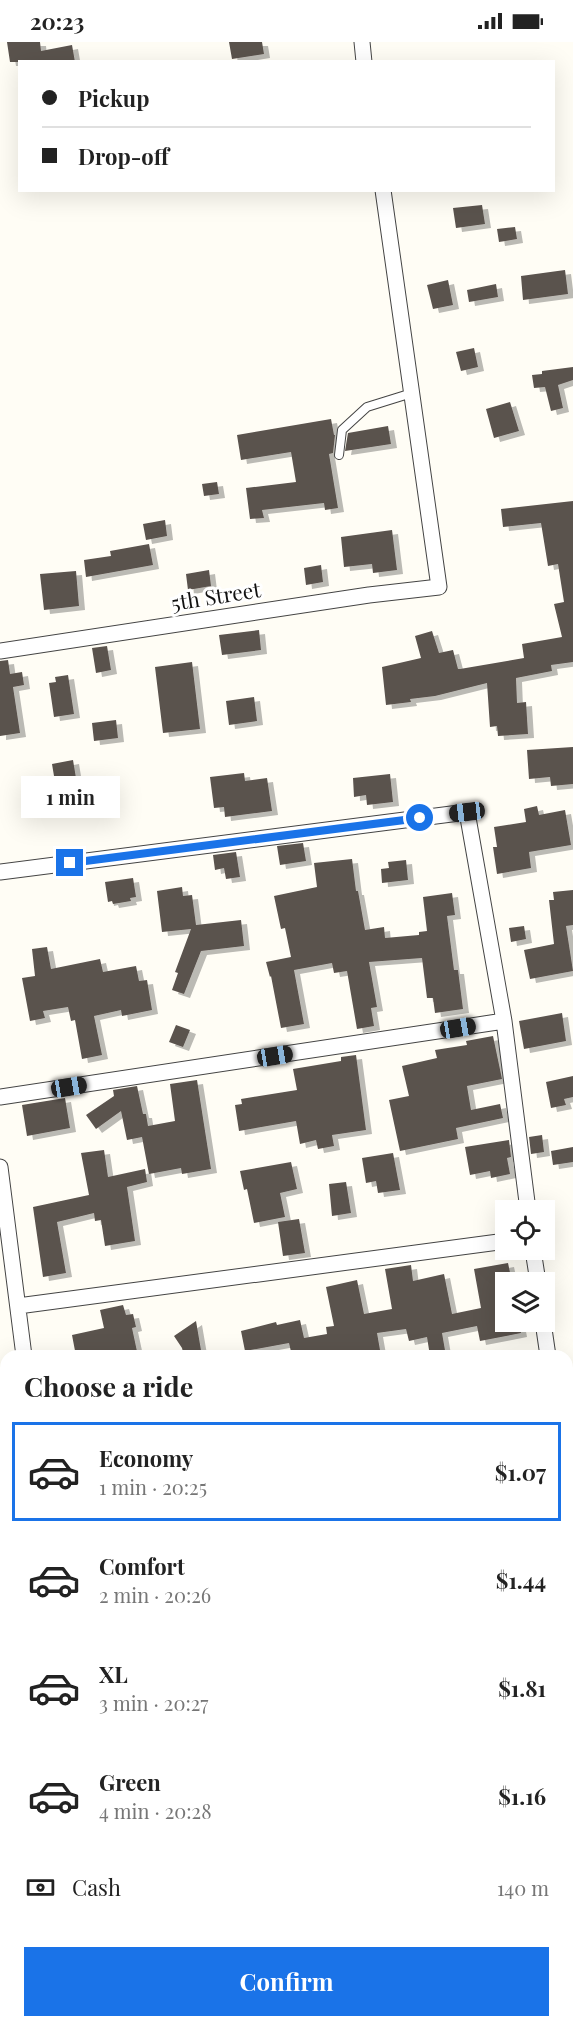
<!DOCTYPE html>
<html lang="en">
<head>
<meta charset="utf-8">
<style>
	body { margin:0; font-family:"Playfair Display",serif; background:#f2f2f2; color:#222; height:100vh; display:flex; flex-direction:column; font-size:22px; white-space:nowrap }
	* { box-sizing:border-box; margin:0 }
	p { font-size:20px; color:#767676 }
	.icon { flex:none; width:33px; height:33px; fill:none; stroke:currentColor; stroke-width:2; stroke-linecap:round; stroke-linejoin:round }
	.map { position:relative; flex:1; overflow:hidden }
	.side { position:absolute; left:0px; top:1308px; width:573px; height:678px; display:flex; flex-direction:column; background:#fff; border-radius:18px 18px 0 0; box-shadow:0 6px 24px #0002 }
	.side>* { flex:none }
	.banner { position:absolute; left:18px; top:18px; width:537px; height:132px; border-radius:0px; box-shadow:0 6px 24px #0002; display:grid; align-content:center; height:132px; padding:0 24px; background:#fff }
	.tools { position:absolute; left:495px; top:1158px; display:grid; gap:12px }
	.tools a { display:grid; place-items:center; width:60px; height:60px; border-radius:0px; background:#fff; box-shadow:0 6px 24px #0002; font-size:30px }
	.end { position:absolute; width:27px; height:27px; margin:-14px; border:8px solid #1a73e8; background:#fff; box-shadow:0 0 0 3px #fff }
	.from { border-radius:50% }
	.bubble { position:absolute; height:42px; border-radius:0px; background:#fff; box-shadow:0 6px 24px #0002; font-size:20px; font-weight:700; line-height:42px; text-align:center }
	.car { position:absolute; width:18px; height:36px; margin:-18px -9px; border-radius:8px; box-shadow:0 0 4px 2px #0007; background:linear-gradient(#222 24%,#8ab4d8 0 40%,#222 0 76%,#8ab4d8 0 86%,#222 0) }
	.banner b { display:flex; align-items:center; gap:21px; height:57px; font-size:22px }
	.banner b+b { border-top:2px solid #e0e0e0 }
	.banner i { width:15px; height:15px; background:#222 }
	ul { padding:0; list-style:none }
	li { display:flex; align-items:center; gap:18px; height:99px; margin:0 12px 9px; padding:0 12px; border:3px solid transparent; border-radius:0px }
	li div { flex:1 }
	li b { display:block; font-size:22px }
	li em { font-style:normal; font-weight:700 }
	li.current { border-color:#1a73e8 }
	li>.icon { width:54px; height:54px; stroke-width:1.5 }
	h2 { padding:0 24px; font-size:27px; line-height:72px }
	.pay { display:flex; align-items:center; gap:15px; height:66px; padding:0 24px; font-size:22px }
	.pay p { margin-inline-start:auto }
	.cta { display:flex; gap:12px; margin-top:auto; padding:12px 24px }
	.cta a { flex:1; height:69px; border-radius:0px; background:#1a73e8; color:#fff; font-size:24px; font-weight:700; line-height:69px; text-align:center }
	.status { display:flex; justify-content:space-between; align-items:center; height:42px; padding:0 30px; background:#fff; direction:ltr }
	.status svg { height:16px; fill:currentColor }
	.map>svg:first-child { display:block }
	.forest { fill:#b9dc9c }
	.building { fill:#5a524d; filter:url(#shadow) }
	.lines { fill:none; stroke-linecap:round; stroke-linejoin:round }
	.lane-casing { stroke:#444; stroke-width:10 }
	.street-casing { stroke:#444; stroke-width:17 }
	.lane { stroke:#fff; stroke-width:8 }
	.street { stroke:#fff; stroke-width:15 }
	.route { stroke:#1a73e8; stroke-width:8 }
	.labels { text-anchor:middle; stroke-width:6; stroke-linejoin:round; paint-order:stroke }
	.street-label { font-size:21px; fill:#111; stroke:#fff }
</style>
</head>
<body>
<div class="status"><b>20:23</b><svg viewBox="0 0 49 12"><path d="M0 12V9h3v3zM5 12V6h3v6zM10 12V3h3v9zM15 12V0h3v12zM26 1h20v11H26zM47 4h2v5h-2z"/></svg></div>
<div class="map">
<svg width="573" height="1986" viewBox="0 0 573 1986">
	<defs>
		<filter id="shadow"><feDropShadow dx="6" dy="4" stdDeviation="0" flood-color="#0004"/></filter>
	</defs>
	<rect width="100%" height="100%" fill="#fffdf5"/>
	<path class="forest" d="M567 1767H573V1986H348L338 1980H567Z"/>
	<path class="building" d="M7 0H40L41 9 72 3 75 20H10Z
		M229 0H262L264 12 232 17Z
		M482 163 485 182 456 186 453 166Z
		M515 185 517 197 499 200 497 187Z
		M565 228 568 252 523 258 521 234Z
		M448 238 453 263 433 267 427 243Z
		M496 242 498 255 469 260 467 248Z
		M474 306 478 325 461 329 456 310Z
		M573 325V338L558 343 563 366 551 369 545 345 534 346 532 333 542 332V329Z
		M510 360 519 389 494 396 486 367Z
		M331 377 334 393H335L333 411 329 412 338 466 325 468 324 461 262 468 264 476 250 477 246 446 296 440 291 410 241 418 237 393Z
		M388 384 391 402 345 409 348 391Z
		M217 440 219 452 204 454 202 442Z
		M573 459V620L551 623 552 629 516 636 517 661 526 660 528 692 498 694 497 684 490 685 487 641 435 654 410 657 411 660 386 663 382 625 421 616 415 594 432 589 439 611 453 608 458 627H460L524 616 522 602 562 595 554 562 564 560 558 522 548 524 541 481 503 485 501 467Z
		M165 478 167 494 146 498 143 482Z
		M392 488 397 528 373 531 372 522 344 525 341 495Z
		M149 502 153 523 86 535 84 518 111 514 110 509Z
		M321 523 323 540 306 543 304 526Z
		M209 528 211 544 188 548 186 532Z
		M76 529 79 564 44 568 40 532Z
		M259 588 261 608 222 613 219 593Z
		M107 604 111 628 96 631 92 606Z
		M8 618 10 632 22 630 24 643 13 645 20 691 0 694V619Z
		M192 620 200 687 163 691 155 625Z
		M68 633 74 672 54 675 49 641 56 640 55 635Z
		M254 655 257 679 229 683 226 659Z
		M116 678 118 696 94 699 92 681Z
		M573 705V742L551 744 550 735 529 737 527 708Z
		M73 718 76 736 55 740 52 722Z
		M244 731 245 739 267 736 272 769 225 775 224 765 214 766 210 735Z
		M390 732 393 760 367 763 366 753 354 755 353 736Z
		M537 764 539 773 565 768 571 803 529 810 531 826 497 832 493 805H497L494 785 526 780 524 767Z
		M303 801 306 819 280 823 277 804Z
		M236 810 240 835 226 837 224 826 215 828 213 813Z
		M352 817 356 849H358L365 888 384 885 385 896 419 893V890L427 889 423 855 452 851 455 873 447 874 454 928H458L463 967 435 971 433 956H427L422 916 369 920 377 965 371 966 374 984 357 987 347 929 334 931 332 921 294 928 304 982 281 986 271 934 270 935 266 920 291 915 285 886 281 887 274 854 317 845 314 821Z
		M406 818 408 838 382 841 381 827 389 826 388 820Z
		M133 836 136 855 130 856 131 859 113 862 112 859 108 860 105 840Z
		M182 845 183 854 192 853 196 883 241 878 244 904 201 909 184 952 172 948 178 931 175 930 191 887 162 890 157 849Z
		M573 848V883L566 884 573 929 530 937 524 908 554 902 549 858H554L553 850Z
		M524 884 526 897 511 900 509 886Z
		M47 905 51 927 100 917 103 930 136 924 139 939 147 938 152 968 122 974 121 968 94 974 102 1013 82 1017 75 978 71 979 68 965 43 969 45 976 30 979 22 936 35 934 32 907Z
		M562 971 566 999 524 1007 519 979Z
		M176 983 190 988 183 1005 169 1000Z
		M493 994 502 1037 467 1044 471 1068 500 1062 503 1076 456 1086 458 1097 400 1109 389 1058 409 1054 402 1024 437 1016 435 1008 467 1003 466 999Z
		M356 1013 366 1088 332 1093 334 1104 318 1107 316 1098 300 1102 296 1079 239 1089 235 1063 242 1062 241 1057 297 1048 293 1027 341 1019V1015Z
		M573 1034V1055L564 1057 566 1063 551 1066 546 1040Z
		M197 1038 211 1127 182 1132 181 1126 149 1132 142 1095 127 1098 121 1069 96 1087 86 1073 114 1054 113 1048 137 1044 143 1072H146L148 1084 175 1079 170 1042Z
		M65 1056 70 1086 27 1094 22 1063Z
		M542 1093 544 1110 531 1112 529 1095Z
		M509 1098 511 1115 507 1116 510 1132 491 1136 490 1129 470 1133 465 1105Z
		M573 1105V1120L553 1123 551 1109Z
		M104 1108 108 1135 145 1127 147 1140 127 1145 135 1199 105 1204 101 1178 95 1179 94 1171 57 1180 66 1231 43 1235 33 1165 89 1153 81 1111Z
		M393 1111 400 1148 378 1151 376 1139 366 1141 362 1116Z
		M291 1120 297 1147 280 1151 285 1175 254 1181 247 1147 244 1148 240 1129Z
		M346 1140 351 1171 332 1174 329 1142Z
		M299 1177 305 1211 283 1214 278 1180Z
		M508 1221 512 1240H506V1280H519L521 1291 480 1299 477 1284 442 1291 446 1314H430L427 1295 409 1299 406 1287 377 1291 380 1308 365 1311V1314H292L289 1301 245 1309 241 1289 276 1280 277 1283 300 1278 304 1296 327 1292 326 1285 334 1284 326 1245 357 1238 364 1272 392 1267 385 1227 411 1223 413 1239 444 1232 452 1272 481 1266 474 1227Z
		M123 1263 126 1273 133 1272 136 1285 132 1286 138 1314H110L109 1311 94 1314H76L72 1293 104 1286 100 1268Z
		M196 1279 202 1314H184L182 1306 174 1294Z"/>
	<g class="lines">
		<g class="lane-casing">
			<path id="lane" d="M339 413 342 388 367 365 412 351"/>
		</g>
		<g class="street-casing">
			<path id="street" d="M362 0 364 20
				M0 609 369 553 439 545 383 148
				M0 830 467 770 504 979 528 1168
				M0 1055 504 979
				M0 1125 24 1314
				M533 1208 538 1240
				M18 1264 506 1199
				M543 1280 548 1314
				M567 1646 573 1645"/>
		</g>
		<use href="#lane" class="lane"/>
		<use href="#street" class="street"/>
	</g>
	<g class="lines">
		<path class="route" d="M70 821 420 776"/>
	</g>
	<g class="labels">
		<g class="street-label">
			<text transform="translate(216 555) rotate(-9)" y="7">5th Street</text>
		</g>
	</g>
</svg>
<div class="tools">
<a><svg class="icon" aria-label="locate" viewBox="0 0 24 24"><circle cx="12" cy="12" r="6"/><path d="M12 2v4M12 18v4M2 12h4M18 12h4"/></svg></a>
<a><svg class="icon" aria-label="layers" viewBox="0 0 24 24"><path d="M12 4l9 5-9 5-9-5zM3 14l9 5 9-5"/></svg></a>
</div>
<i class="end from" style="left:420px;top:776px"></i>
<i class="end" style="left:70px;top:821px"></i>
<div class="bubble" style="left:21px;top:734px;width:99px">1 min</div>
<i class="car" style="left:467px;top:770px;rotate:263deg"></i>
<i class="car" style="left:458px;top:986px;rotate:81deg"></i>
<i class="car" style="left:275px;top:1014px;rotate:81deg"></i>
<i class="car" style="left:69px;top:1045px;rotate:81deg"></i>
<div class="banner">
<b><i class="from"></i>Pickup</b>
<b><i></i>Drop-off</b>
</div>
<section class="side">
<h2>Choose a ride</h2>
<ul>
<li class="current"><svg class="icon" aria-label="car" viewBox="0 0 24 24"><path d="M5 17H2v-5l4-1 3-4h7l3 4 3 1v5h-3M9 17h6M6 11h13"/><circle cx="7" cy="17" r="2"/><circle cx="17" cy="17" r="2"/></svg><div><b>Economy</b><p>1 min · 20:25</p></div><em>$1.07</em></li>
<li><svg class="icon" aria-label="car" viewBox="0 0 24 24"><path d="M5 17H2v-5l4-1 3-4h7l3 4 3 1v5h-3M9 17h6M6 11h13"/><circle cx="7" cy="17" r="2"/><circle cx="17" cy="17" r="2"/></svg><div><b>Comfort</b><p>2 min · 20:26</p></div><em>$1.44</em></li>
<li><svg class="icon" aria-label="car" viewBox="0 0 24 24"><path d="M5 17H2v-5l4-1 3-4h7l3 4 3 1v5h-3M9 17h6M6 11h13"/><circle cx="7" cy="17" r="2"/><circle cx="17" cy="17" r="2"/></svg><div><b>XL</b><p>3 min · 20:27</p></div><em>$1.81</em></li>
<li><svg class="icon" aria-label="car" viewBox="0 0 24 24"><path d="M5 17H2v-5l4-1 3-4h7l3 4 3 1v5h-3M9 17h6M6 11h13"/><circle cx="7" cy="17" r="2"/><circle cx="17" cy="17" r="2"/></svg><div><b>Green</b><p>4 min · 20:28</p></div><em>$1.16</em></li>
</ul>
<div class="pay"><svg class="icon" aria-label="cash" viewBox="0 0 24 24"><path d="M3 7h18v10H3z"/><circle cx="12" cy="12" r="2"/></svg>Cash<p>140 m</p></div>
<div class="cta"><a>Confirm</a></div>
</section>
</div>
</body>
</html>
